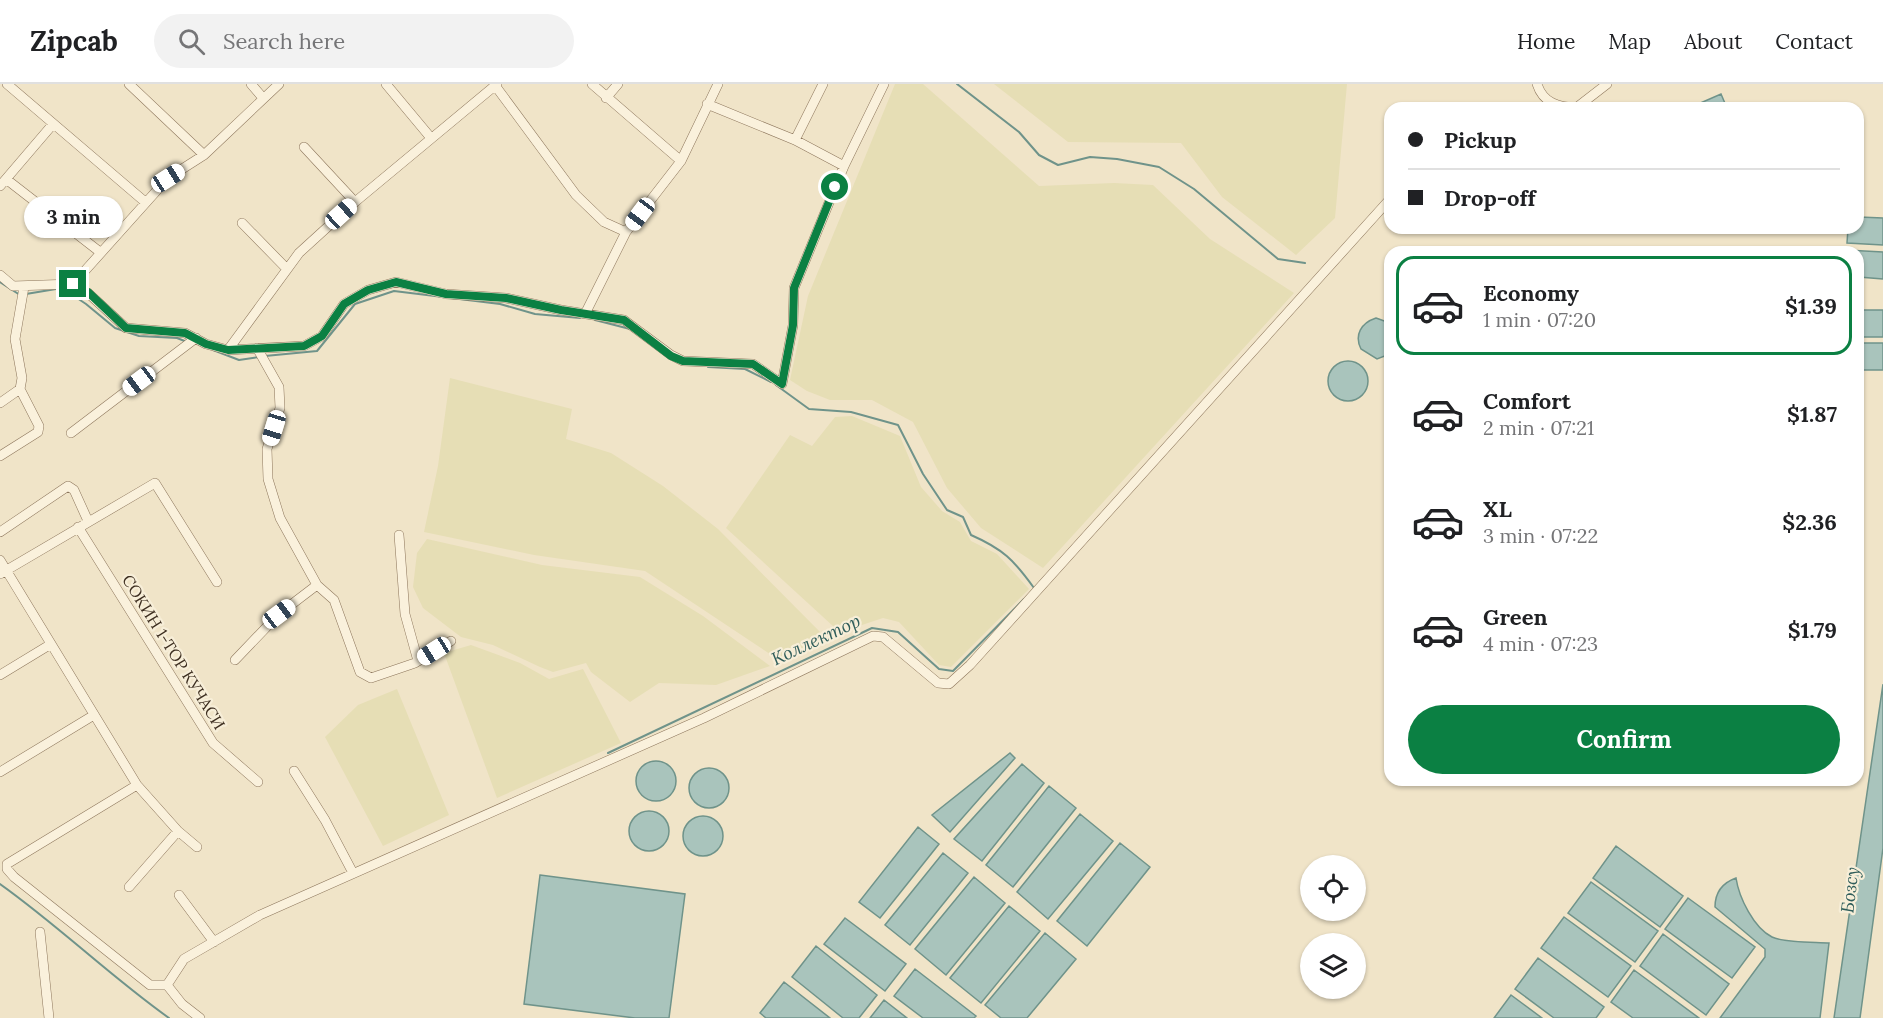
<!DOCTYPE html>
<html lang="en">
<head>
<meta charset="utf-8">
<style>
	body { margin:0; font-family:Lora,serif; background:#f2f2f2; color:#202124; height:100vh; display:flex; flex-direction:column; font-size:22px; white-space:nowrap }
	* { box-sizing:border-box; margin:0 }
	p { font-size:20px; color:#757577 }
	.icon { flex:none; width:33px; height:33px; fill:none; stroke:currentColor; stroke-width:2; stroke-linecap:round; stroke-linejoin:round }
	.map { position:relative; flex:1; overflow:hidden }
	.panel { position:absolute; left:1384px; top:162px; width:480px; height:540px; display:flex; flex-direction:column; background:#fff; border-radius:18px; box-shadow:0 2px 4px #0004 }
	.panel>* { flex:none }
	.banner { position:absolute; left:1384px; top:18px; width:480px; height:132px; border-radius:18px; box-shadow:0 2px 4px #0004; display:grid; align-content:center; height:132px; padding:0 24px; background:#fff }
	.fabs { position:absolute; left:1300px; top:771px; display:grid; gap:12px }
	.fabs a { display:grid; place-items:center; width:66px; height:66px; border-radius:50%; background:#fff; box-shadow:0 2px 4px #0004; font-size:30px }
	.end { position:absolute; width:27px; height:27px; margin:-14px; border:8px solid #0b8043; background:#fff; box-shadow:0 0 0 3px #fff }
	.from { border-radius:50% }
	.bubble { position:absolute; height:42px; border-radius:21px; background:#fff; box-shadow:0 2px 4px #0004; font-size:20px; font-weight:700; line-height:42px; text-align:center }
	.car { position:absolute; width:18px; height:36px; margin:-18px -9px; border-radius:8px; box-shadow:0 0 4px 2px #0007; background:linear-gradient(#fff 24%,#345 0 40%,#fff 0 76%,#345 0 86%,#fff 0) }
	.banner b { display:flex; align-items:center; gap:21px; height:57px; font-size:22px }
	.banner b+b { border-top:2px solid #e0e0e0 }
	.banner i { width:15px; height:15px; background:#202124 }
	ul { padding:10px 0 0; list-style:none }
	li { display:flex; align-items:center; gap:18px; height:99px; margin:0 12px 9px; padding:0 12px; border:3px solid transparent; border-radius:18px }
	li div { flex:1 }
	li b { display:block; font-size:22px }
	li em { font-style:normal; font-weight:700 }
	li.selected { border-color:#0b8043 }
	li>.icon { width:54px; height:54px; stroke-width:1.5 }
	.action { display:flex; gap:12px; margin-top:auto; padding:12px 24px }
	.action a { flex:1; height:69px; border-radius:36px; background:#0b8043; color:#fff; font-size:24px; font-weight:700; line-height:69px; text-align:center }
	header { display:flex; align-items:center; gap:36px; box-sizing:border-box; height:84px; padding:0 30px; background:#fff; border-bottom:2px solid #e0e0e0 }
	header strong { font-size:28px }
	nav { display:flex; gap:33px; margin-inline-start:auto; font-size:21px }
	.search { width:420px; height:54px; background:#f2f2f2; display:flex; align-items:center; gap:15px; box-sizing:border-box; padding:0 21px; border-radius:33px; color:#757577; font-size:22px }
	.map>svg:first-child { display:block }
	.farmland { fill:#e6deb5 }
	.water { fill:#a9c4bc; stroke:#6f938a; stroke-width:1.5 }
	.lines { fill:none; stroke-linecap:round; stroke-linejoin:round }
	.stream { stroke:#6f938a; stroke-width:2 }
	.street-casing { stroke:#8d765c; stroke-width:10 }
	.street { stroke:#faf1dc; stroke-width:9 }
	.route { stroke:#0b8043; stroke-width:8 }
	.labels { text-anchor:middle; stroke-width:4.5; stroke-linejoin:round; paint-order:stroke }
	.street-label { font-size:16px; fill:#3d2e20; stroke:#f7eed8 }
	.water-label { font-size:18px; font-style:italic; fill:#2f5d5a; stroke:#f7eed8 }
</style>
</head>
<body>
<header>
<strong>Zipcab</strong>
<div class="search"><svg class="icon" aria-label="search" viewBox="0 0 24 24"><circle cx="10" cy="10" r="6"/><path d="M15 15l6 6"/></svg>Search here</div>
<nav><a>Home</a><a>Map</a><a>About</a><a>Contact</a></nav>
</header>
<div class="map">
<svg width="1883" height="934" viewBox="0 0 1883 934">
	<rect width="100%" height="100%" fill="#f0e4c8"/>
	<path class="farmland" d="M895 0H923L1039 102 1114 99 1153 101 1210 155 1294 209 1043 484 981 444 947 404 913 338 872 316H830L807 307 790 296 808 212Z
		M994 0H1347L1335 134 1296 171 1222 113 1181 59 1068 58Z
		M450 294 572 325 566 355 611 369 663 402 718 445 826 554 779 576 645 487 534 471 424 448 438 382Z
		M852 332 900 352 921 403 942 427 960 438 971 457 997 470 1029 505 951 583 939 581 899 538 883 534 853 544 834 543 726 444 790 351 812 362 835 333Z
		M427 455 542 481 640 493 703 532 770 582 716 601 659 599 630 618 591 588 586 579 553 588 540 583 493 561 461 553 423 524 413 503 417 469Z
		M471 561 520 579 549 595 583 585 621 659 497 714 444 569Z
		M397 605 449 731 383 762 325 653 358 621Z"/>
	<path class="water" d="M1721 10 1727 24H1689Z
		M1859 133 1883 134V161L1847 159 1848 144H1858Z
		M1846 166 1883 168V195L1859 193 1858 168H1846Z
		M1859 226H1883V253H1859Z
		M1376 234 1390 239V270L1377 275 1361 265C1354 251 1361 239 1376 234Z
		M1859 259H1883V286H1859Z
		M1328 297a20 20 0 1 1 40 0a20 20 0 1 1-40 0Z
		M1883 600V764L1860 934H1834Z
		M1010 669 1015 674 950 748 932 731Z
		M636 697a20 20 0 1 1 40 0a20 20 0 1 1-40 0Z
		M1022 680 1044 699 982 777 954 755Z
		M689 704a20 20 0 1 1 40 0a20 20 0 1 1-40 0Z
		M1049 702 1076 724 1013 803 986 781Z
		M629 747a20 20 0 1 1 40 0a20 20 0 1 1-40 0Z
		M1080 730 1113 757 1048 835 1017 808Z
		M683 752a20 20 0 1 1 40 0a20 20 0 1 1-40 0Z
		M918 743 939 760 880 834 859 818Z
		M1120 759 1150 783 1087 862 1057 837Z
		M1616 762 1683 812 1660 843 1593 794Z
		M943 769 968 789 910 861 885 841Z
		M540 791 685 810 669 934H635L524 920Z
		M974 793 1005 819 946 891 915 865Z
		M1736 794C1739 814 1754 844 1772 853 1784 859 1815 858 1829 859L1820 934H1720L1765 873V865L1715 823C1715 809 1722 799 1736 794Z
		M1591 798 1658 847 1635 878 1568 829Z
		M1688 814 1755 863 1732 894 1665 845Z
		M1009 822 1040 847 981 919 950 894Z
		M1564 833 1631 882 1608 913 1541 864Z
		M845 834 906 880 885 907 824 860Z
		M1045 849 1076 875 1027 934H1001L985 921Z
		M1663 850 1729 900 1706 931 1640 882Z
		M816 862 877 911 859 934H843L792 893Z
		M1538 874 1604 923 1596 934H1554L1515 905Z
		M915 885 976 932 974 934H923L894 912Z
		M1634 886 1699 934H1633L1611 918Z
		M784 898 830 934H766L760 929Z
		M1511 911 1542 934H1494Z
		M884 916 907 934H870Z"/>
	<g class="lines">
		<path class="stream" d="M957 0 1019 48 1039 71 1058 81 1090 73 1117 75 1159 83 1194 105 1278 175 1305 179
			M0 198 20 211
			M26 210 62 204 86 220 115 244 139 252 177 254 187 258
			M595 236 630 245
			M213 266 239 276 259 273
			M265 272 317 267 355 220 394 207 500 220 535 230 580 234
			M708 283 745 285 771 298
			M776 301 809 325 851 328 898 341 923 390 947 426 963 433 971 451C1003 465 1014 476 1034 504
			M608 669 872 544 898 548 939 585 953 587 1024 515
			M0 800C59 842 110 892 169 934"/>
		<g class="street-casing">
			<path id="street" d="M7 0 144 117
				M129 0 204 71
				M251 0 263 14
				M386 0 431 54
				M494 0 576 111 604 138 626 148
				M592 0 681 77
				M1537 0C1543 19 1558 23 1577 24
				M606 14 618 0
				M707 20 795 56 844 82
				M1576 24 1607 0
				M795 56 823 0
				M304 63 355 118
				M6 95 100 168
				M0 102 53 40
				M242 139 287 185
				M0 191 13 202 73 200 88 209 126 244 185 249 206 260 228 266 304 262 322 252 344 220 368 206 396 198 446 210 506 214 561 226 624 236 671 271 683 277 753 280 782 300 793 241 794 204 844 82 884 0
				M73 200 168 94 204 71 279 0
				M586 228 626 148 681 77 718 0
				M257 264 279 303 280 324 267 365 268 395 280 434 317 501 334 516 360 588 371 594 415 579 451 557
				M228 266 299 169 355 118 497 0
				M0 319 20 305 22 294 15 255 24 203
				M71 349 196 254
				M0 372 38 348 39 342 20 305
				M78 443 213 659 258 698
				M0 448 68 402 74 406 88 437
				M399 451 405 530 418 577
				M0 476 137 701 178 747 197 763
				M0 490 155 399 217 498
				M235 576 279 530 317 501
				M0 591 51 560
				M294 687 325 736 353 789
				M0 688 94 631
				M137 701 7 780V785L14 793 150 901H167L182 920 200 934
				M129 803 178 747
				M179 811 214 858
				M40 848 49 934
				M167 901 184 875 260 831 704 634 873 552 883 553 938 599 949 600 970 581 1390 115"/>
		</g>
		<use href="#street" class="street"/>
	</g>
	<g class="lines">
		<path class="route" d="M73 200 88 208 126 244 185 249 206 260 228 266 304 262 322 252 344 220 368 206 396 198 446 210 506 214 561 226 624 236 671 272 683 277 753 280 782 300 793 241 794 204 835 103"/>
	</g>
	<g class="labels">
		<g class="street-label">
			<text transform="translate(174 568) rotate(58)" y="6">СОКИН 1-ТОР KУЧАСИ</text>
		</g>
		<g class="water-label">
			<text transform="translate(816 556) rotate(-25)" y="6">Коллектор</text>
			<text transform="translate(1850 806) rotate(-83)" y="6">Бозсу</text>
		</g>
	</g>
</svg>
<div class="fabs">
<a><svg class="icon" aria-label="locate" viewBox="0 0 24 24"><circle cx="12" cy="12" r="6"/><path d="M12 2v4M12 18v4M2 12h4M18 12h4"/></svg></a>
<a><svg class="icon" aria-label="layers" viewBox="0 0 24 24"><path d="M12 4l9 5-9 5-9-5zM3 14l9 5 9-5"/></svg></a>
</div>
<i class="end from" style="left:835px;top:103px"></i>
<i class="end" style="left:73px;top:200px"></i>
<div class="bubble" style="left:24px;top:112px;width:99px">3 min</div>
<i class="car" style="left:168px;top:94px;rotate:58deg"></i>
<i class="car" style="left:341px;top:130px;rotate:48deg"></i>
<i class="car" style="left:640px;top:130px;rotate:217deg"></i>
<i class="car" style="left:139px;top:297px;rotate:233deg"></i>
<i class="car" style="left:274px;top:344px;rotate:197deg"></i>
<i class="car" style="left:279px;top:530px;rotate:53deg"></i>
<i class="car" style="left:434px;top:567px;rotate:238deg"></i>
<div class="banner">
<b><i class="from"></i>Pickup</b>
<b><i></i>Drop-off</b>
</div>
<section class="panel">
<ul>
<li class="selected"><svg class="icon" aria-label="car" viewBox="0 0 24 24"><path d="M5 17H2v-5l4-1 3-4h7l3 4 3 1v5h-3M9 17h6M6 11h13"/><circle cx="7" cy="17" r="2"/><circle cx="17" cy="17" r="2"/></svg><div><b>Economy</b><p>1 min · 07:20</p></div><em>$1.39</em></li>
<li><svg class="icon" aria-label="car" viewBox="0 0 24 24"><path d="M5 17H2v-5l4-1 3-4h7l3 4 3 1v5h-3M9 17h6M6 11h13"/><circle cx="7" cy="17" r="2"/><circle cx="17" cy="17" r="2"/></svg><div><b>Comfort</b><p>2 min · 07:21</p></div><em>$1.87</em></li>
<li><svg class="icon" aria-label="car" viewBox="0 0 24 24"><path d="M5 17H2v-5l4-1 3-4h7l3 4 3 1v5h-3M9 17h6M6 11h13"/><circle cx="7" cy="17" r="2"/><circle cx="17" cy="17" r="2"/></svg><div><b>XL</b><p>3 min · 07:22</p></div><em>$2.36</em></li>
<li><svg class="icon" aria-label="car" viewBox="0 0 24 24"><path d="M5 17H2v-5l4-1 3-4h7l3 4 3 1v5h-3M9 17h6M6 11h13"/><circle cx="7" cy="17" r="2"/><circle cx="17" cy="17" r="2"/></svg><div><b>Green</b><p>4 min · 07:23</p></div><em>$1.79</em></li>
</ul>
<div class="action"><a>Confirm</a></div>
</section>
</div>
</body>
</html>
